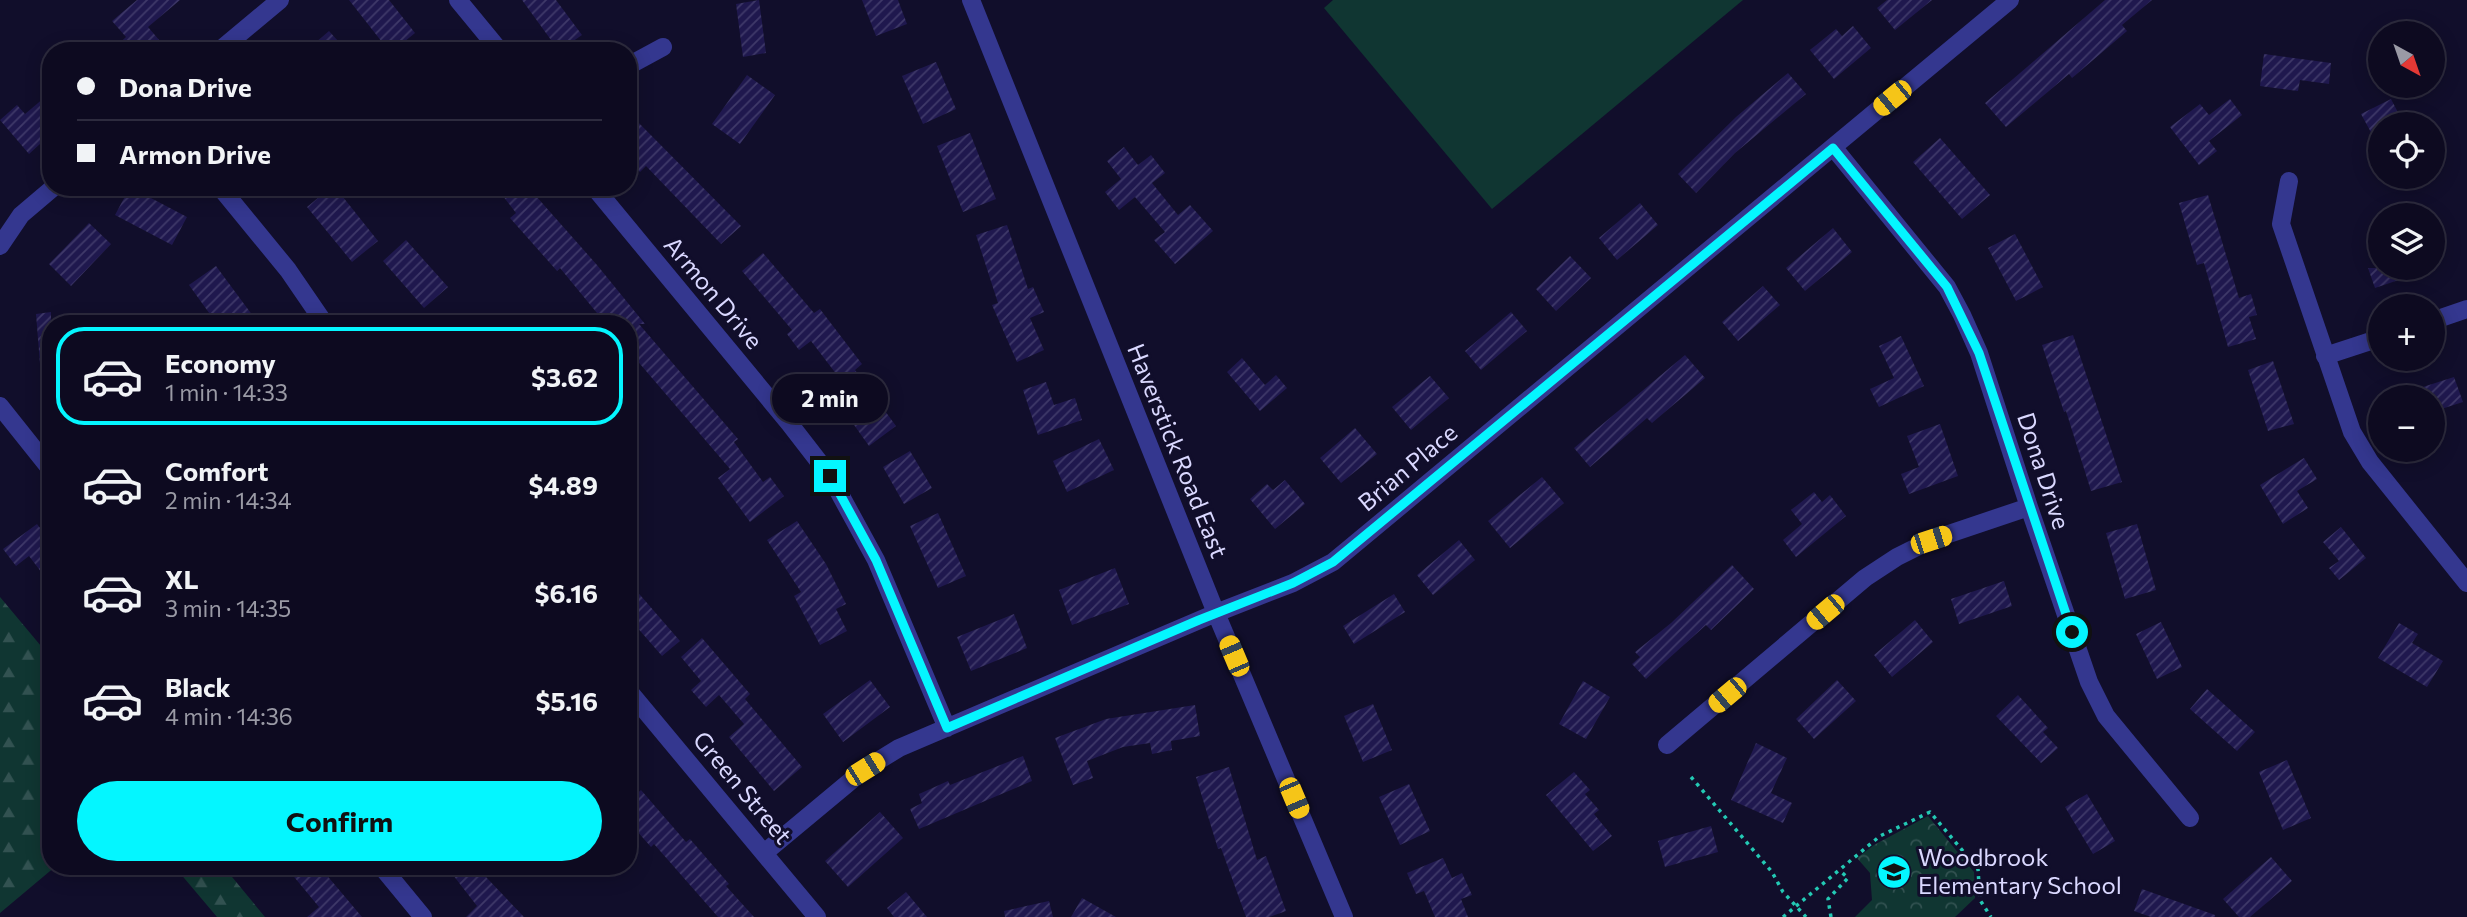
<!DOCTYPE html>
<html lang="en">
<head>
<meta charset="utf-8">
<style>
	body { margin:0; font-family:Commissioner,sans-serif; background:#161329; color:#f1f3f6; height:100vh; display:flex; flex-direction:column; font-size:26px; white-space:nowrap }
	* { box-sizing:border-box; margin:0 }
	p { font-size:23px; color:#9a9aa5 }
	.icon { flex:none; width:38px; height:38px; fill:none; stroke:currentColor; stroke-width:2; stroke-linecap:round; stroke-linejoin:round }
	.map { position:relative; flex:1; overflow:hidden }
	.details { position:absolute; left:42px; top:315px; width:595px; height:560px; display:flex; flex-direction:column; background:#0d0a20; border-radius:28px; box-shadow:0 4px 18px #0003,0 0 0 2px #2d2b3e }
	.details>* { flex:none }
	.banner { position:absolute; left:42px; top:42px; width:595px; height:154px; border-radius:28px; box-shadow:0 4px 18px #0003,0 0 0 2px #2d2b3e; display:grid; align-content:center; height:154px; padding:0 35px; background:#0d0a20 }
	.needle { width:46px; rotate:140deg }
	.fabs { position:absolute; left:2368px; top:21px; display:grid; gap:14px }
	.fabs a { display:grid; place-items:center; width:77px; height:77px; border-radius:50%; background:#0d0a20; box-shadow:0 4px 18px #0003,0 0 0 2px #2d2b3e; font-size:35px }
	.end { position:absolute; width:32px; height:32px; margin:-16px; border:9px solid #04f6ff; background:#111; box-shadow:0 0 0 4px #111 }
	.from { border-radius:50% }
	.bubble { position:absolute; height:49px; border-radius:24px; background:#0d0a20; box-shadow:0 4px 18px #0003,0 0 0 2px #2d2b3e; font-size:23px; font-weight:700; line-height:49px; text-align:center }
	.car { position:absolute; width:21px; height:42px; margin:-21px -10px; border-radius:9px; box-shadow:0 0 5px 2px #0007; background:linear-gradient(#f5c518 24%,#345 0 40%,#f5c518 0 76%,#345 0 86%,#f5c518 0) }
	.banner b { display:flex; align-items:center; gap:24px; height:66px; font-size:26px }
	.banner b+b { border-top:2px solid #2d2b3e }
	.banner i { width:18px; height:18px; background:#f1f3f6 }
	ul { padding:12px 0 0; list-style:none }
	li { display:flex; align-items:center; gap:21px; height:98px; margin:0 14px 10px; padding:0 21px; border:4px solid transparent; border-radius:28px }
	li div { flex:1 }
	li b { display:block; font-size:26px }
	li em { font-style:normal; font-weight:700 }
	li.active { border-color:#04f6ff }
	li>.icon { width:63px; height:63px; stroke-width:1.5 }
	.button { display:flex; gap:14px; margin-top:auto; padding:14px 35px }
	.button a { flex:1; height:80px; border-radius:42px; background:#04f6ff; color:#111; font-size:28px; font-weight:700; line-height:80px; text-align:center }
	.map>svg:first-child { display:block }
	.green { fill:#103632 }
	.forest { fill:url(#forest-firs) }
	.park { fill:url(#park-crowns) }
	.building { fill:url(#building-hatch) }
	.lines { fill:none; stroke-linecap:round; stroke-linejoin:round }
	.path { stroke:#23c9b4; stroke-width:3.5; stroke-dasharray:3.5 5; stroke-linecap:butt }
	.street { stroke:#34378f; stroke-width:18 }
	.route { stroke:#04f6ff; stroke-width:9 }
	.labels { text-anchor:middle; stroke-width:6; stroke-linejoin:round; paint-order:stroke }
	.street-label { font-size:24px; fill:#dad8ff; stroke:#110e2b }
	.poi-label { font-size:24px; fill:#dad8ff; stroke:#110e2b; text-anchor:start }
</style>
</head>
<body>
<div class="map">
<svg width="2467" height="917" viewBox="0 0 2467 917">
	<defs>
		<pattern id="forest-firs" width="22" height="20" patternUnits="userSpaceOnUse" patternTransform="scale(1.75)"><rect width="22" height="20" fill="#103632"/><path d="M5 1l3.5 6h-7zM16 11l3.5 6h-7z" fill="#325251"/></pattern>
		<pattern id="park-crowns" width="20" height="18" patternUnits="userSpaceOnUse" patternTransform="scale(1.75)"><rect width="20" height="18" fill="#103632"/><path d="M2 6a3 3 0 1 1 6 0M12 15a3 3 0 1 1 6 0" fill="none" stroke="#325251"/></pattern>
		<pattern id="building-hatch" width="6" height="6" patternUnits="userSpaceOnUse" patternTransform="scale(1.75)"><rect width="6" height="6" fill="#1f184e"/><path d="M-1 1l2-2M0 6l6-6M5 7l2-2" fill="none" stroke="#3f3969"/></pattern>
	</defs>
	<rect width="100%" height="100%" fill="#110e2b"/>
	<path class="green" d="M1333 0H1743L1492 209 1324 8Z"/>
	<path class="forest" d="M0 597 51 658V866H56L0 913Z
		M174 866H223L265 917H217Z"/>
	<path class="park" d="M1928 816 1974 872 1975 898 1955 917H1855L1872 900 1870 873 1857 858 1874 845Z"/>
	<path class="building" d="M137 0H180L148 27 160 41 148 51H111L126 37 112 21Z
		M349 0H389L415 33 393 51H389Z
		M522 0H556L582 35 559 51Z
		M759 0 766 53 743 57 736 4Z
		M862 0H898L907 24 876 36Z
		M1887 0H1932L1895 30 1877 8Z
		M2105 0H2152L2122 25 2127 31 2072 78 2069 74 2006 127 1985 103Z
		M1853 26 1871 48 1834 79 1810 50 1836 29 1842 36Z
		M329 31 347 51H306Z
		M2264 54 2331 63 2329 84 2300 80 2298 91 2260 86Z
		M936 62 956 109 923 124 902 76Z
		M1788 73 1806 94 1735 153 1696 193 1678 174 1736 117Z
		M747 75 775 95 740 144 712 124Z
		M51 92V134L29 154 0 120 17 105 25 114Z
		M2230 99 2242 115 2209 141 2217 151 2199 165 2170 127 2200 104 2209 115Z
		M2391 99 2404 124H2380V149L2361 114Z
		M628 112 741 226 721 244 646 166 640 172 628 160Z
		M970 133 996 199 963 212 937 146Z
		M1940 138 1990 195 1962 219 1913 162Z
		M1124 147 1138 165 1151 155 1165 173 1152 183 1178 215 1190 205 1213 231 1175 264 1154 240 1165 232 1135 197 1119 210 1105 192 1121 179 1107 161Z
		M130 187 187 217 172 245 115 215Z
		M331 187H335L378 241 352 262 307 207Z
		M496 187H528L597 265 645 324H639L738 439 734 442 763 482 770 477 784 496 750 522 718 478 730 469 628 350V324H606L560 268 557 271 510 218 516 213Z
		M2208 195 2239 298 2251 294 2257 315 2249 317 2256 339 2228 347 2204 263 2197 265 2179 203Z
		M1640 203 1658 225 1617 260 1599 238Z
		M89 223 111 244 71 286 49 264Z
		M1007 225 1028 289 1033 287 1044 312 1030 318 1044 350 1017 362 992 305 998 303 976 235Z
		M1833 228 1852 252 1805 291 1786 268Z
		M2015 234 2043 287 2016 301 1988 248Z
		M406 240 448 287 424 308 383 261Z
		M763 253 814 313 820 309 862 364 855 370 896 426 869 446 837 401 850 392 811 341 799 350 787 334 792 330 742 271Z
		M1570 256 1591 278 1556 311 1536 289Z
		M216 266 253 316 243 324H217L189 285Z
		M2368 268H2427L2428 270 2375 288Z
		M1763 286 1780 305 1738 341 1722 322Z
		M51 312V363L40 364 36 314Z
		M1511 312 1527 331 1481 370 1465 351Z
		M2073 335 2122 482 2091 491 2066 411 2064 412 2042 345Z
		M1901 336 1924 386 1879 407 1870 389 1894 378 1879 346Z
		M1685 355 1705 378 1652 423 1647 418 1590 467 1574 448Z
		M1242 358 1265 385 1276 375 1287 388 1260 411 1227 372Z
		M2273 361 2294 424 2268 431 2248 370Z
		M1430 376 1449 398 1411 430 1392 407Z
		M2454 377 2463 402 2432 412V397H2402L2401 394Z
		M1046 382 1054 405 1075 398 1082 420 1038 435 1023 390Z
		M1940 424 1958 476 1909 494 1901 474 1919 467 1907 436Z
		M1355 428 1377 454 1341 483 1320 458Z
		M1099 439 1114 470 1067 492 1053 461Z
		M910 451 932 488 904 504 883 467Z
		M2304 458 2317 479 2297 491 2308 508 2283 524 2260 485Z
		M1542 477 1564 503 1510 548 1488 521Z
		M1285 480 1305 504 1275 529 1250 499 1267 484 1273 490Z
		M1814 492 1822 502 1830 495 1846 516 1796 557 1783 540 1802 524 1791 510Z
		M938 513 966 576 938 588 910 526Z
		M797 521 826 564 846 604 836 609 847 631 820 645 794 596 801 592 767 540Z
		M37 524 51 542V585L29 556 16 566 3 549Z
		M2137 524 2156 590 2125 599 2106 533Z
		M2341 527 2366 558 2339 580 2329 568 2339 561 2323 542Z
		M1459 540 1475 560 1433 595 1417 575Z
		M1732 565 1754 589 1711 630 1706 625 1646 679 1632 664 1640 657 1635 652 1671 623Z
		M1115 568 1129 604 1072 625 1059 590Z
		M628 581 680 641 662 656 628 617Z
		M2004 581 2012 606 1959 624 1951 599Z
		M1394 594 1405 612 1354 644 1343 626Z
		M1014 614 1027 648 971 671 957 637Z
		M1915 620 1933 642 1892 677 1874 655Z
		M2161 622 2182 667 2157 679 2136 634Z
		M2399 623 2418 634 2412 643 2443 661 2427 687 2378 658Z
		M702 638 750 694 745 699 802 767 774 791 729 737 744 724 719 695 706 707 691 690 701 681 681 657Z
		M870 680 890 707 843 742 823 714Z
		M1837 680 1856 701 1814 739 1796 719Z
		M1583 681 1610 697 1586 739 1559 724Z
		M2207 689 2255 732 2237 751 2190 709Z
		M2018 695 2048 728 2043 732 2058 748 2041 763 1996 716Z
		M1373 704 1392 750 1363 762 1344 716Z
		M1195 705 1200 736 1171 741 1172 750 1152 754 1150 743 1123 747 1087 761 1093 778 1073 785 1055 738 1106 719Z
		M1756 743 1787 758 1771 793 1792 803 1783 823 1731 800Z
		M1023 756 1032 781 919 829 910 809 922 803 919 794 948 781 950 785Z
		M2287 760 2311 818 2283 830 2259 772Z
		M1229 767 1257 860 1266 856 1286 911 1269 917H1246L1221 848 1218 849 1196 777Z
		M1574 772 1590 790 1585 794 1599 810 1594 814 1612 836 1593 851 1546 795Z
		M1409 784 1430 831 1400 845 1379 797Z
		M641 790 686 842 690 839 729 884 726 886 754 917H718L654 844 651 847 628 821V801Z
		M2087 794 2115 841 2093 854 2065 807Z
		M880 812 903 838 848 887 825 861Z
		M1711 826 1718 852 1665 867 1658 841Z
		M2271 857 2292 881 2250 917H2239L2223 899Z
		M1443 858 1452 878 1462 873 1472 895 1461 899 1468 917H1435L1424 891 1416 894 1407 873Z
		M285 866H319L362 917H307L319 907Z
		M446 866H499L486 877 524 917H466L477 906Z
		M2142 889 2215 915V917H2151L2134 911Z
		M906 892 927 917H894L887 908Z
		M1082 898 1116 917H1071Z
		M1049 901 1053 917H1005L1004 911Z"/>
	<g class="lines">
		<path class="path" d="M1691 777 1772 872 1783 892 1806 917
			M1783 917 1880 836 1930 812 1978 869 1980 900 1991 917
			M1831 917 1828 899 1848 878 1839 870"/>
		<path class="street" d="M458 0 500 51
			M971 0 1216 613 1344 917
			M219 51 280 0
			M628 66 663 47
			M1833 147 1947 287 1962 315 1979 353 2029 507 2089 682 2106 716 2190 818
			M2289 181 2281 224 2352 432 2370 462 2467 583
			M220 187 288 270 325 324
			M594 187 789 423 830 476 876 560 947 728
			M0 246 21 215 54 187
			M2432 321 2467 309
			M2325 356 2380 338
			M0 406 51 470
			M628 690 817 917
			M1667 745 1865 578 1897 557 1931 540 2029 507
			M764 853 865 769 899 748 1216 613 1293 583 1333 562 2010 0
			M381 866 423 917"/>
	</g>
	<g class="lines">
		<path class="route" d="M830 476 876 560 947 728 1199 620 1293 583 1333 562 1833 148 1947 287 1979 353 2072 632"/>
	</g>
	<defs>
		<g id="school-disc" transform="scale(1.75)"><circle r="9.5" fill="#04f6ff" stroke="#110e2b"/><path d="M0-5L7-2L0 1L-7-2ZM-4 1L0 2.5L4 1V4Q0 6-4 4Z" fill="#111"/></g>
	</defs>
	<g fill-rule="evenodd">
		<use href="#school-disc" x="1894" y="872"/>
	</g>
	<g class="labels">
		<g class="street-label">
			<text transform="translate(713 293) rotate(50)" y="8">Armon Drive</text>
			<text transform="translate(1177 451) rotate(68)" y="8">Haverstick Road East</text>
			<text transform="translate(1408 468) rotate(-40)" y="8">Brian Place</text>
			<text transform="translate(2043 471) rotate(72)" y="8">Dona Drive</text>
			<text transform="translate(742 788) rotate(50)" y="8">Green Street</text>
		</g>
		<g class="poi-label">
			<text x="1918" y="866">Woodbrook<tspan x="1918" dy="28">Elementary School</tspan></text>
		</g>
	</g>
</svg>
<div class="fabs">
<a><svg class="needle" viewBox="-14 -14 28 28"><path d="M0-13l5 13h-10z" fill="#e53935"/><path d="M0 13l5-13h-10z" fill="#9a9aa5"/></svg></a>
<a><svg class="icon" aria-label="locate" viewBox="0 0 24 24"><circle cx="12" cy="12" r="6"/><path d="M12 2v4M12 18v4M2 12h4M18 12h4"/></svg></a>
<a><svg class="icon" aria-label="layers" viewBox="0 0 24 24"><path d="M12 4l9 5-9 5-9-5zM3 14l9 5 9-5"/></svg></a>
<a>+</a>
<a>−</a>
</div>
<i class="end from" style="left:2072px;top:632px"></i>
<i class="end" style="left:830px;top:476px"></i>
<div class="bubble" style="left:772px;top:374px;width:116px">2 min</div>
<i class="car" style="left:1892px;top:98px;rotate:231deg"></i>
<i class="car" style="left:1931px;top:540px;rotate:72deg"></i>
<i class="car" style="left:1825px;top:612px;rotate:230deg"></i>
<i class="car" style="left:1234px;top:656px;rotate:337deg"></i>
<i class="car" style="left:1727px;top:695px;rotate:230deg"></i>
<i class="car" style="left:865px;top:769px;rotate:58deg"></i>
<i class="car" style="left:1294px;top:798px;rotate:157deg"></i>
<div class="banner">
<b><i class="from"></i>Dona Drive</b>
<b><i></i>Armon Drive</b>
</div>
<section class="details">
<ul>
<li class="active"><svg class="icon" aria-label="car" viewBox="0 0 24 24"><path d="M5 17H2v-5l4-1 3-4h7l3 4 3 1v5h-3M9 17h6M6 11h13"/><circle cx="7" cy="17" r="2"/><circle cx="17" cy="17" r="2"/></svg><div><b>Economy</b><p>1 min · 14:33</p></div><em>$3.62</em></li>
<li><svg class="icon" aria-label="car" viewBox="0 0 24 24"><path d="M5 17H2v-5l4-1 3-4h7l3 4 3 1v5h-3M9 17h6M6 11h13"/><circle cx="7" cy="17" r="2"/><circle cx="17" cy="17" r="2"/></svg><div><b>Comfort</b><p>2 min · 14:34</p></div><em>$4.89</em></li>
<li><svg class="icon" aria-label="car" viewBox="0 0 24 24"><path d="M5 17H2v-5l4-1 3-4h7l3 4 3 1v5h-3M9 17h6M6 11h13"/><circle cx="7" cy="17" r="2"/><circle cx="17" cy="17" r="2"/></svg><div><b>XL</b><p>3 min · 14:35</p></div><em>$6.16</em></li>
<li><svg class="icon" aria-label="car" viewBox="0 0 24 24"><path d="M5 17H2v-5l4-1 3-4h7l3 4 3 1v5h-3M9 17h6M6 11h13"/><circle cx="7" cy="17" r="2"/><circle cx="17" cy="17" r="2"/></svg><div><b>Black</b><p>4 min · 14:36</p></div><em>$5.16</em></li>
</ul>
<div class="button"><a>Confirm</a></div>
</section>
</div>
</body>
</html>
